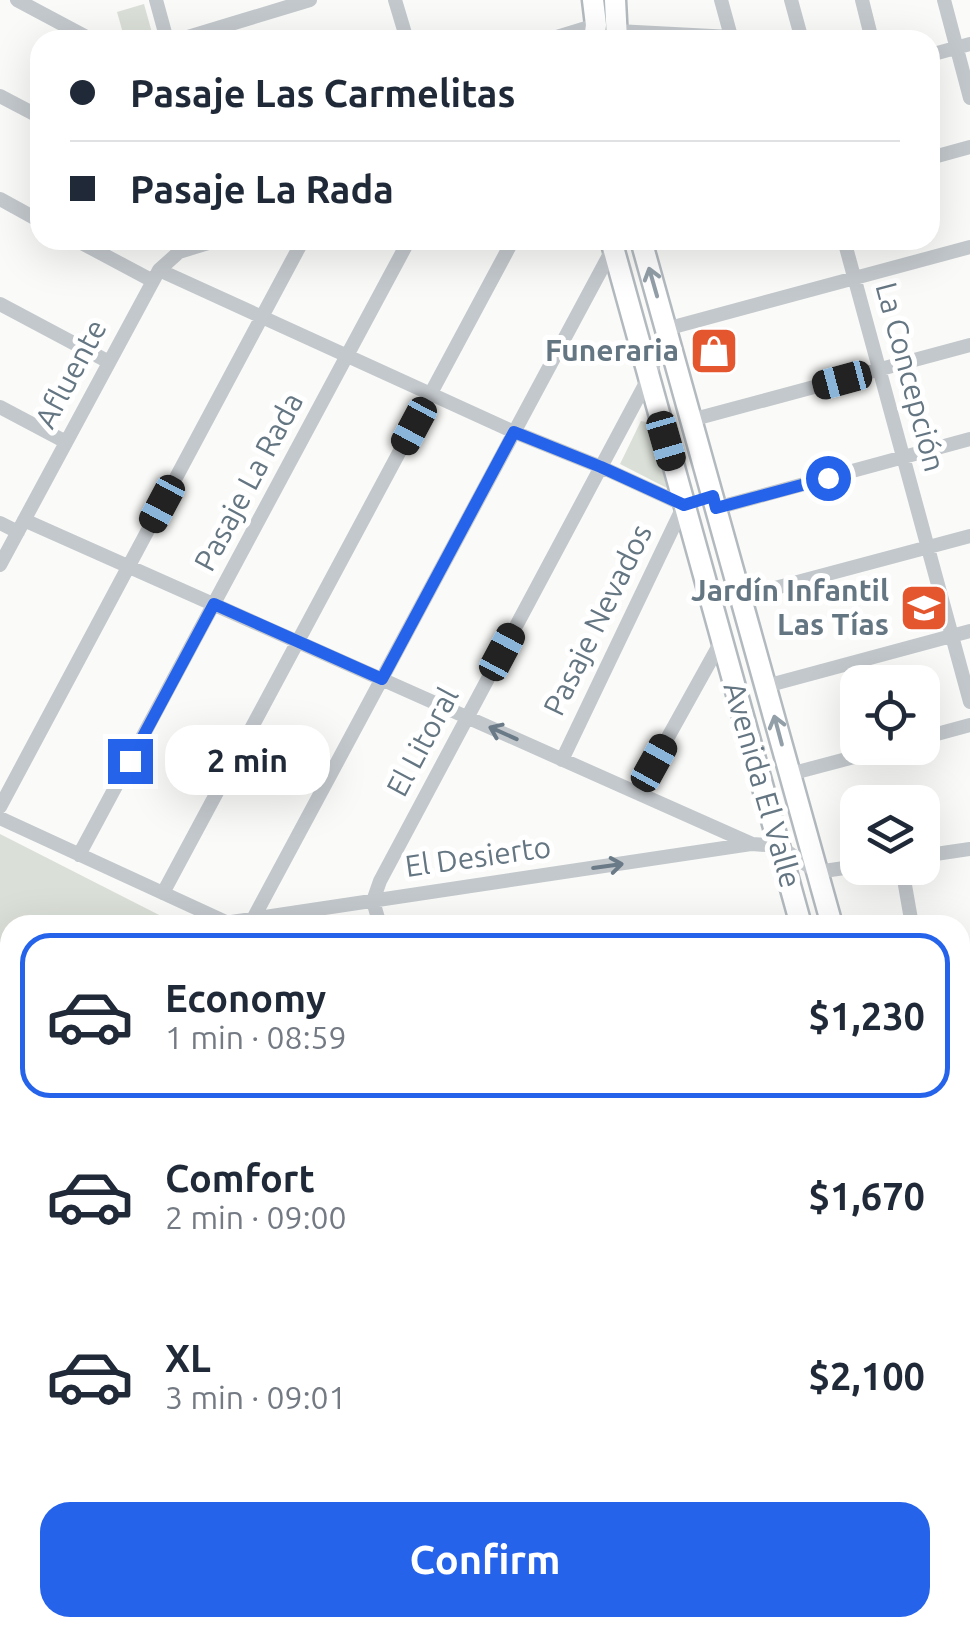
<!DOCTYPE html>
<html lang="en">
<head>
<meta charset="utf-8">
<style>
	body { margin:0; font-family:Ubuntu,sans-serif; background:#f6f6f7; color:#1f2937; height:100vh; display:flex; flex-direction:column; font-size:38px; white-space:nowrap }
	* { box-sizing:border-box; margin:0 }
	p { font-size:32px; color:#747a83 }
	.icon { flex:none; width:55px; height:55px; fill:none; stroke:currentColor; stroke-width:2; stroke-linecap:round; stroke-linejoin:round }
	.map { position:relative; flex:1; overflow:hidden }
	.drawer { position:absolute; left:0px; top:915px; width:970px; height:722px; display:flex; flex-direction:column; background:#fff; border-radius:30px 30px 0 0; box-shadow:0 10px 40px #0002 }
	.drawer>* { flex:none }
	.top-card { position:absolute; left:30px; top:30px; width:910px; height:220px; border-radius:30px; box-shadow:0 10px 40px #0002; display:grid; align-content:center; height:220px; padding:0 40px; background:#fff }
	.buttons { position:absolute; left:840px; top:665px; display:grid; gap:20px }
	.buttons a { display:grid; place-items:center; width:100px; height:100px; border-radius:20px; background:#fff; box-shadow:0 10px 40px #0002; font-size:50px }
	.end { position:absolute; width:45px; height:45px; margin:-22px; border:12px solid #2563eb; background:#fff; box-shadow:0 0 0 5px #fff }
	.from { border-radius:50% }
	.bubble { position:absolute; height:70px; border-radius:30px; background:#fff; box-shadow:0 10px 40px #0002; font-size:32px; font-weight:600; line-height:70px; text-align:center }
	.car { position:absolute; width:30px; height:60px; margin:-30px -15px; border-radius:12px; box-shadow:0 0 8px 2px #0007; background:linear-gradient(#222 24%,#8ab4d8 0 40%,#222 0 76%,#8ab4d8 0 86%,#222 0) }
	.top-card b { display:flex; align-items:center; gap:35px; height:95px; font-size:38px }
	.top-card b+b { border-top:2px solid #e0e1e3 }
	.top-card i { width:25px; height:25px; background:#1f2937 }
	ul { padding:18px 0 0; list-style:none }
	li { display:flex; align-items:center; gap:30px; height:165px; margin:0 20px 15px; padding:0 20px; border:5px solid transparent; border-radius:30px }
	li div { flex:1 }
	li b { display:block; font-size:38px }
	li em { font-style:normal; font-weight:600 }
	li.active { border-color:#2563eb }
	li>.icon { width:90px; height:90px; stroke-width:1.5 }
	.button { display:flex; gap:20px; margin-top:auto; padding:20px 40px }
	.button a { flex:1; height:115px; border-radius:30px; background:#2563eb; color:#fff; font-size:40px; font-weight:600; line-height:115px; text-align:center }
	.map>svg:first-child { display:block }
	.green { fill:#dadfd7 }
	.building { fill:#aab3b9; stroke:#dcdcda; stroke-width:2.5 }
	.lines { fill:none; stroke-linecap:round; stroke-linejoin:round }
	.secondary-casing { stroke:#b3babf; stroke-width:25 }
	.path { stroke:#bbbfc2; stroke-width:2.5; stroke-dasharray:5 5; stroke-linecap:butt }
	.street { stroke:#c3c8cc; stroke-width:14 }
	.secondary { stroke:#fff; stroke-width:20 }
	.oneway { stroke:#939fa8 }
	.oneway2 { stroke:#6a7a87 }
	.route { stroke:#2563eb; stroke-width:12 }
	.labels { text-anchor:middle; stroke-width:10; stroke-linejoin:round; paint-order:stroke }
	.poi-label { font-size:30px; font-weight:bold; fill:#657683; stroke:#fff; text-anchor:end }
	.street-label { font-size:30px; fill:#657683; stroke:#fff }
</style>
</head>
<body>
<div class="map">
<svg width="970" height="1636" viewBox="0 0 970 1636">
	<rect width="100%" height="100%" fill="#fafaf8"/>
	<path class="green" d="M144 4 154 40H125L117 12Z
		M641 421 650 423 667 488 620 464Z
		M0 834 167 919 122 925H10V941L0 942Z"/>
	<path class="building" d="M723 338 728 357 704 364 699 344Z"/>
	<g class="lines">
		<g class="secondary-casing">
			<path id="secondary" d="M593 0 596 25 594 40
				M615 0 617 40
				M611 240 801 925
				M641 240 832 925
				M960 1386 970 1422
				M960 1496 970 1532"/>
		</g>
		<path class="path" d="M960 1445 970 1483"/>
		<path class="street" d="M17 0 92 40
			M156 0 167 40
			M395 0 407 40
			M721 0 732 40
			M791 0 802 40
			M862 0 872 40
			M944 0 970 98
			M617 31 731 37
			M178 40 310 0
			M547 40 596 25
			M930 55 970 44
			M0 96 40 117
			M930 158 970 147
			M0 199 40 221
			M76 240 153 281
			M844 240 970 702
			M159 270 514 432 601 467 684 505 562 760
			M0 304 109 362
			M0 407 66 442
			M691 420 970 345
			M716 508 970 439
			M24 520 752 844 779 846 817 872 858 866
			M0 523 18 532
			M0 565 159 270 179 252 218 240
			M741 597 970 536
			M766 686 970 631
			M922 738 970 725
			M790 774 888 748
			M637 793 722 640
			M0 807 303 240
			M0 818 226 922
			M79 855 409 240
			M922 856 970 849
			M902 868 912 925
			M163 893 513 240
			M253 919 613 248
			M211 925 751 844
			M380 925 373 901 380 881 649 377 666 329 970 247
			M0 957 10 955
			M0 1054 10 1053
			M0 1148 10 1146
			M960 1167 970 1166
			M0 1241 10 1239
			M960 1264 970 1262
			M0 1333 10 1332
			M960 1362 970 1358
			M0 1417 10 1415
			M0 1522 10 1519
			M960 1563 970 1561
			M0 1622 10 1620
			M136 1628 138 1636
			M457 1628 460 1636
			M580 1631 599 1628
			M333 1636 365 1628"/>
		<use href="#secondary" class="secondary"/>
	</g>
	<defs><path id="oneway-shaft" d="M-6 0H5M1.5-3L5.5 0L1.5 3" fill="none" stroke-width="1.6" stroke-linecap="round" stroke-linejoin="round" transform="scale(2.5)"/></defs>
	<g class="oneway">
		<use href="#oneway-shaft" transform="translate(653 282) rotate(-106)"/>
		<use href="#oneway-shaft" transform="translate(778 730) rotate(-105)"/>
	</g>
	<g class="oneway2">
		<use href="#oneway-shaft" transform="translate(503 733) rotate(-156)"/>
		<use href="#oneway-shaft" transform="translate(608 866) rotate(-8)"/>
	</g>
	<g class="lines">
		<path class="route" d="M130 761 214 604 382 679 514 432 601 467 684 505 713 496 716 508 828 478"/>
	</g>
	<defs>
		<g id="shop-square" transform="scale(2.5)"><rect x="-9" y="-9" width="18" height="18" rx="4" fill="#e4572e" stroke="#fff"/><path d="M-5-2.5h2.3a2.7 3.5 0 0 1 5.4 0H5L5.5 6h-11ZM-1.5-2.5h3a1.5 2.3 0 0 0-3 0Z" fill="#fff"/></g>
		<g id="school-square" transform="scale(2.5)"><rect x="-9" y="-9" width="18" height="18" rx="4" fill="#e4572e" stroke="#fff"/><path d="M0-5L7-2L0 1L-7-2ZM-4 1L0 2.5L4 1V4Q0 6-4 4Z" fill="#fff"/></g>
	</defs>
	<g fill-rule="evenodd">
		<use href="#shop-square" x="714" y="351"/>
		<use href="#school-square" x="924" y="608"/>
	</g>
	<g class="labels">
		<g class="poi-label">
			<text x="679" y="361">Funeraria</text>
			<text x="889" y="601">Jardín Infantil<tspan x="889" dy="34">Las Tías</tspan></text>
		</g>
		<g class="street-label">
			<text transform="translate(71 374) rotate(-62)" y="10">Afluente</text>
			<text transform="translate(910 377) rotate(75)" y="10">La Concepción</text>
			<text transform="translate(249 482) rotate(-62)" y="10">Pasaje La Rada</text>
			<text transform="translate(598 620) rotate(-64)" y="10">Pasaje Nevados</text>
			<text transform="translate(423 742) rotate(-62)" y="10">El Litoral</text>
			<text transform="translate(762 785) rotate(74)" y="10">Avenida El Valle</text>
			<text transform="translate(478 857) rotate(-8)" y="10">El Desierto</text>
		</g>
	</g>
</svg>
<div class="buttons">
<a><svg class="icon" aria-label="locate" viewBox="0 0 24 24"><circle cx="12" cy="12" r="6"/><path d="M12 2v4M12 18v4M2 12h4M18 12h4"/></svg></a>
<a><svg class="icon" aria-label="layers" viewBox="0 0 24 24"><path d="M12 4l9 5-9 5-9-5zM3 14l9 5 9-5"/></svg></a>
</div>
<i class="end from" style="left:828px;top:478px"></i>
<i class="end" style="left:130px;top:761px"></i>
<div class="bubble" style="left:165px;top:725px;width:165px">2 min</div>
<i class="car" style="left:842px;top:380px;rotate:255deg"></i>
<i class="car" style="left:414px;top:426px;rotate:208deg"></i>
<i class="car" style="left:666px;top:441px;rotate:164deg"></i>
<i class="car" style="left:162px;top:504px;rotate:208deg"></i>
<i class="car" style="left:502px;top:652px;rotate:28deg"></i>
<i class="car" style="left:654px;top:763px;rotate:29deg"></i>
<div class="top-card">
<b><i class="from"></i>Pasaje Las Carmelitas</b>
<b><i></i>Pasaje La Rada</b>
</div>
<section class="drawer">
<ul>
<li class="active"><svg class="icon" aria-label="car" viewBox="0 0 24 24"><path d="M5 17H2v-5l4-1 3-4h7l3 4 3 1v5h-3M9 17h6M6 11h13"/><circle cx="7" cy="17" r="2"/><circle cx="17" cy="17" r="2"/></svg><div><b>Economy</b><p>1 min · 08:59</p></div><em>$1,230</em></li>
<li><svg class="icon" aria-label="car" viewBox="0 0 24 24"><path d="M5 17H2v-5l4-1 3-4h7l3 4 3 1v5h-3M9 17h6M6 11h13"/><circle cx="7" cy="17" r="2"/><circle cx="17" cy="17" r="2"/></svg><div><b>Comfort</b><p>2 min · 09:00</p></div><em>$1,670</em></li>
<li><svg class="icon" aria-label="car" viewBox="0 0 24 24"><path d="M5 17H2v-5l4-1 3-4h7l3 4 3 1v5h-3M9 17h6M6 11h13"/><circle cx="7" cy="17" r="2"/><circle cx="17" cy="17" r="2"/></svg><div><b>XL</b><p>3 min · 09:01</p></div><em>$2,100</em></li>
</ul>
<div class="button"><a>Confirm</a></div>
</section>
</div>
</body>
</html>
